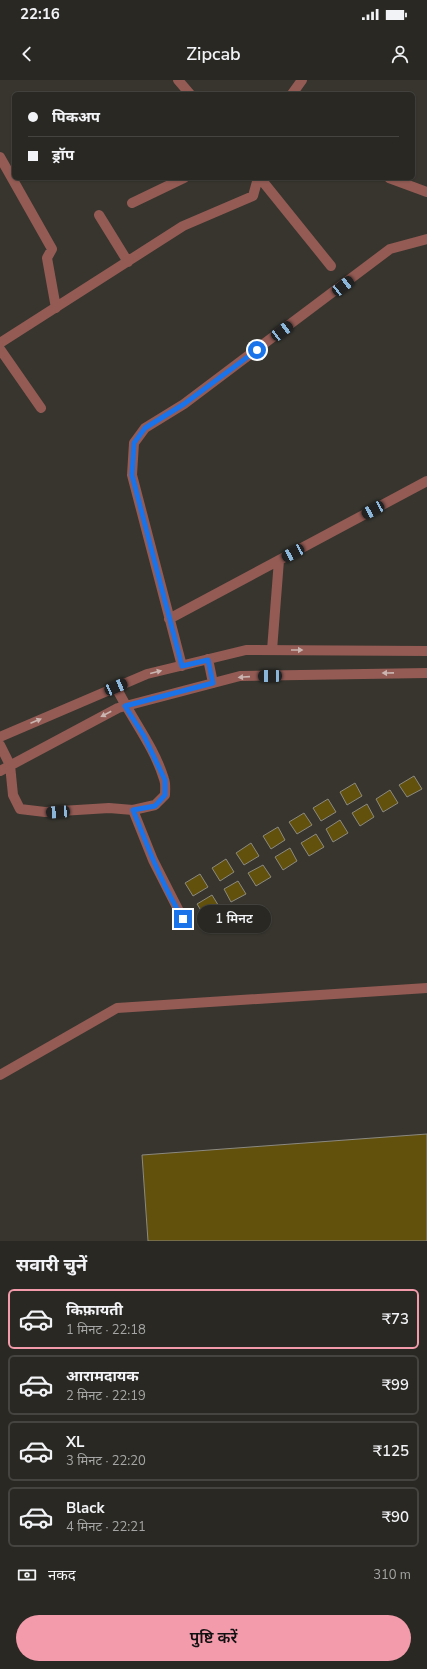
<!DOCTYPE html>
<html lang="hi">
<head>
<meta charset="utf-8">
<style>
	body { margin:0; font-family:"Nunito Sans","Noto Sans Devanagari",sans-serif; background:#35342f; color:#f1f3f6; height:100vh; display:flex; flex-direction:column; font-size:15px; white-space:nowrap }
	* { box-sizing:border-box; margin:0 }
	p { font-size:13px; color:#a5a6a5 }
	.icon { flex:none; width:22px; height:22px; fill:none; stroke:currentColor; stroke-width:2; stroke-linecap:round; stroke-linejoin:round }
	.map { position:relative; height:1161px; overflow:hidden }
	.details { display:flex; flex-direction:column; background:#292822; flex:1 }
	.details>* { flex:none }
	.banner { position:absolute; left:12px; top:12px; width:403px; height:88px; border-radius:6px; box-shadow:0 1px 3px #0004,0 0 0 1px #454440; display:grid; align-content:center; height:88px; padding:0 16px; background:#292822 }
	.end { position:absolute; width:18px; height:18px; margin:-9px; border:5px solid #1a73e8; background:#fff; box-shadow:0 0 0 2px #fff }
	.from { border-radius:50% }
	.bubble { position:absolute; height:28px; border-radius:14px; background:#292822; box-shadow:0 1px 3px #0004,0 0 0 1px #454440; font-size:13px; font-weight:600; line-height:28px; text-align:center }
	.car { position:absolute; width:12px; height:24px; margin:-12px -6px; border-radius:5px; box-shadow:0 0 3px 1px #0007; background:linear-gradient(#222 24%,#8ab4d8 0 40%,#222 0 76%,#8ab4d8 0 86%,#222 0) }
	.banner b { display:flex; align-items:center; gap:14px; height:38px; font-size:15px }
	.banner b+b { border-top:1px solid #454440 }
	.banner i { width:10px; height:10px; background:#f1f3f6 }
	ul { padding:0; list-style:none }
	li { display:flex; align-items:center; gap:12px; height:60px; margin:0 8px 6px; padding:0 8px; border:2px solid #454440; border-radius:6px }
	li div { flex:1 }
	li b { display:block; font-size:15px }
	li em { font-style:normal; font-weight:600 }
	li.active { border-color:#f39aab }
	li>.icon { width:36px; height:36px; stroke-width:1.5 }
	h2 { padding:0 16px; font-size:18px; line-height:48px }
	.pay { display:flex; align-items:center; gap:10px; height:44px; padding:0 16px; font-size:15px }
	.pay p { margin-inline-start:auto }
	.action { display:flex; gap:8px; margin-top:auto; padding:8px 16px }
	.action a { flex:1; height:46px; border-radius:24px; background:#f39aab; color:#111; font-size:16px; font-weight:600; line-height:46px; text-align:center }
	.status { display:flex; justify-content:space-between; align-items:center; height:28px; padding:0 20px; background:#292822; direction:ltr }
	.status svg { height:11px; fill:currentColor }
	header { display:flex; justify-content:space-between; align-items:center; height:52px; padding:0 16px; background:#292822; font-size:18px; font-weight:600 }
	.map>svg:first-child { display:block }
	.building { fill:#62510d; stroke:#8b8981 }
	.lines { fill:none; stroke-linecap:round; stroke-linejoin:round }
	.street { stroke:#935b54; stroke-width:10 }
	.oneway { fill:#cab5b0 }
	.route { stroke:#1a73e8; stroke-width:5 }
</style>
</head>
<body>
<div class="status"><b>22:16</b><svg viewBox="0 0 49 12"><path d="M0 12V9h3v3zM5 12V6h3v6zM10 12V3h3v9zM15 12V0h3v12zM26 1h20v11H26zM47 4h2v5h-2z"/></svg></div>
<header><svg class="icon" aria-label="back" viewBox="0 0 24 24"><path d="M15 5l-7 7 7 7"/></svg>Zipcab<svg class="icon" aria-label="person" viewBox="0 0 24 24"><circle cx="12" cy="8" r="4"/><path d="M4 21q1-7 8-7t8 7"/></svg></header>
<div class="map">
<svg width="427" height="1161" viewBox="0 0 427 1161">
	<rect width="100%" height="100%" fill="#37352e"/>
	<path class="building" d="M414 696 422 709 407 717 399 705Z
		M355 703 362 716 347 725 340 712Z
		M390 710 398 723 383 732 376 719Z
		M328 719 336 732 321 741 313 728Z
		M367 724 374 737 360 746 352 733Z
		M304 733 312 745 297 754 289 742Z
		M340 740 348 753 333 762 326 749Z
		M278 747 285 760 271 769 263 756Z
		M316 754 324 767 309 776 301 763Z
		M251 763 259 776 244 785 236 773Z
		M290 768 297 781 283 790 275 777Z
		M226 779 234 792 220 801 212 788Z
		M263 785 271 797 256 806 248 793Z
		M200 794 208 807 193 816 185 803Z
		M238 801 246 814 231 822 224 809Z
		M212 815 220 828 205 837 197 824Z
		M427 1054V1161H148L142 1075Z"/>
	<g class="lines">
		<path class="street" d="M178 0 190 14
			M292 14 302 0
			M0 77 52 169 47 178 56 228
			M260 98 331 186
			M389 98 427 112
			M132 123 184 98
			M99 135 128 182
			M0 263 183 146 253 116 258 98
			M0 269 41 328
			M169 539 427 401
			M272 570 279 480
			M208 579 213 603
			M182 586 132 395 134 363 145 348 184 324 390 169 427 159
			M0 657 147 594 246 570 427 571
			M0 665 10 685 13 715 20 729 45 732 109 728 133 730 155 725 165 715C165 710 166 704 164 699 154 666 131 638 116 607
			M0 691 118 628 240 596 427 593
			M133 730 153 780 183 839
			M0 995 117 928 427 908"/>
	</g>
	<defs><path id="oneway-solid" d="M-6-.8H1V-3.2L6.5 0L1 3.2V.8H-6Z"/></defs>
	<g class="oneway">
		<use href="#oneway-solid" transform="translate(297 570)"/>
		<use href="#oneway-solid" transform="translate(156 592) rotate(-14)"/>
		<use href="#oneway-solid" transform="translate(388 593) rotate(179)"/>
		<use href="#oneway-solid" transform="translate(244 597) rotate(176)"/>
		<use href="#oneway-solid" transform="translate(106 634) rotate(152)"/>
		<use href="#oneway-solid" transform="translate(36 641) rotate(-23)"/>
	</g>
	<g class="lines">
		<path class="route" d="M183 839C162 805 148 767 133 730L155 726 165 715V700L144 656 125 626 213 603 208 580 182 586 132 395 134 363 145 348 184 324 257 270"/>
	</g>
</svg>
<i class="end from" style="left:257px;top:270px"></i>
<i class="end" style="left:183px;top:839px"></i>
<div class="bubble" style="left:197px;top:825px;width:74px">1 मिनट</div>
<i class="car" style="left:343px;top:206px;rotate:52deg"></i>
<i class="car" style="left:282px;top:251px;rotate:53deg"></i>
<i class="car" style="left:373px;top:430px;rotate:242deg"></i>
<i class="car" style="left:293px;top:473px;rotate:242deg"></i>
<i class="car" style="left:270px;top:596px;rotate:269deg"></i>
<i class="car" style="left:116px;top:607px;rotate:67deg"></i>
<i class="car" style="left:58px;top:732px;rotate:266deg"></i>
<div class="banner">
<b><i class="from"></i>पिकअप</b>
<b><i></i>ड्रॉप</b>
</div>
</div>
<section class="details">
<h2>सवारी चुनें</h2>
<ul>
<li class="active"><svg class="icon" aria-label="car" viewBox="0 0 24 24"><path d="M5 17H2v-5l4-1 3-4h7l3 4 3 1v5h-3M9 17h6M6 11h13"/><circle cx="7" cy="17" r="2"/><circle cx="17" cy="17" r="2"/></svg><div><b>किफ़ायती</b><p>1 मिनट · 22:18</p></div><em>₹73</em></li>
<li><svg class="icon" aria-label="car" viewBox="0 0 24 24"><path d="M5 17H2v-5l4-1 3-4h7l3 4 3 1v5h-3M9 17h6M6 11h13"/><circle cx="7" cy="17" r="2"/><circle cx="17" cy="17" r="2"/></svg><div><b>आरामदायक</b><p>2 मिनट · 22:19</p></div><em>₹99</em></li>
<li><svg class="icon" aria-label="car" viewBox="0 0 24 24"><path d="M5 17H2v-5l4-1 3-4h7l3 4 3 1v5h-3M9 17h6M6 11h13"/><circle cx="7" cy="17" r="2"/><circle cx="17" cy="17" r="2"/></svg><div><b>XL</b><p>3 मिनट · 22:20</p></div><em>₹125</em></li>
<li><svg class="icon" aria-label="car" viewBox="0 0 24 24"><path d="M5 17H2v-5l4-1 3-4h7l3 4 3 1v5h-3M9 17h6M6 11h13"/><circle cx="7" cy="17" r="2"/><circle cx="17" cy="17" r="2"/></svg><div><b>Black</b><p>4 मिनट · 22:21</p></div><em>₹90</em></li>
</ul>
<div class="pay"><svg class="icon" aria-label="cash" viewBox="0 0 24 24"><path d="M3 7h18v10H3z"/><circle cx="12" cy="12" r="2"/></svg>नकद<p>310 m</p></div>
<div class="action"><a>पुष्टि करें</a></div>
</section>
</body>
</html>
